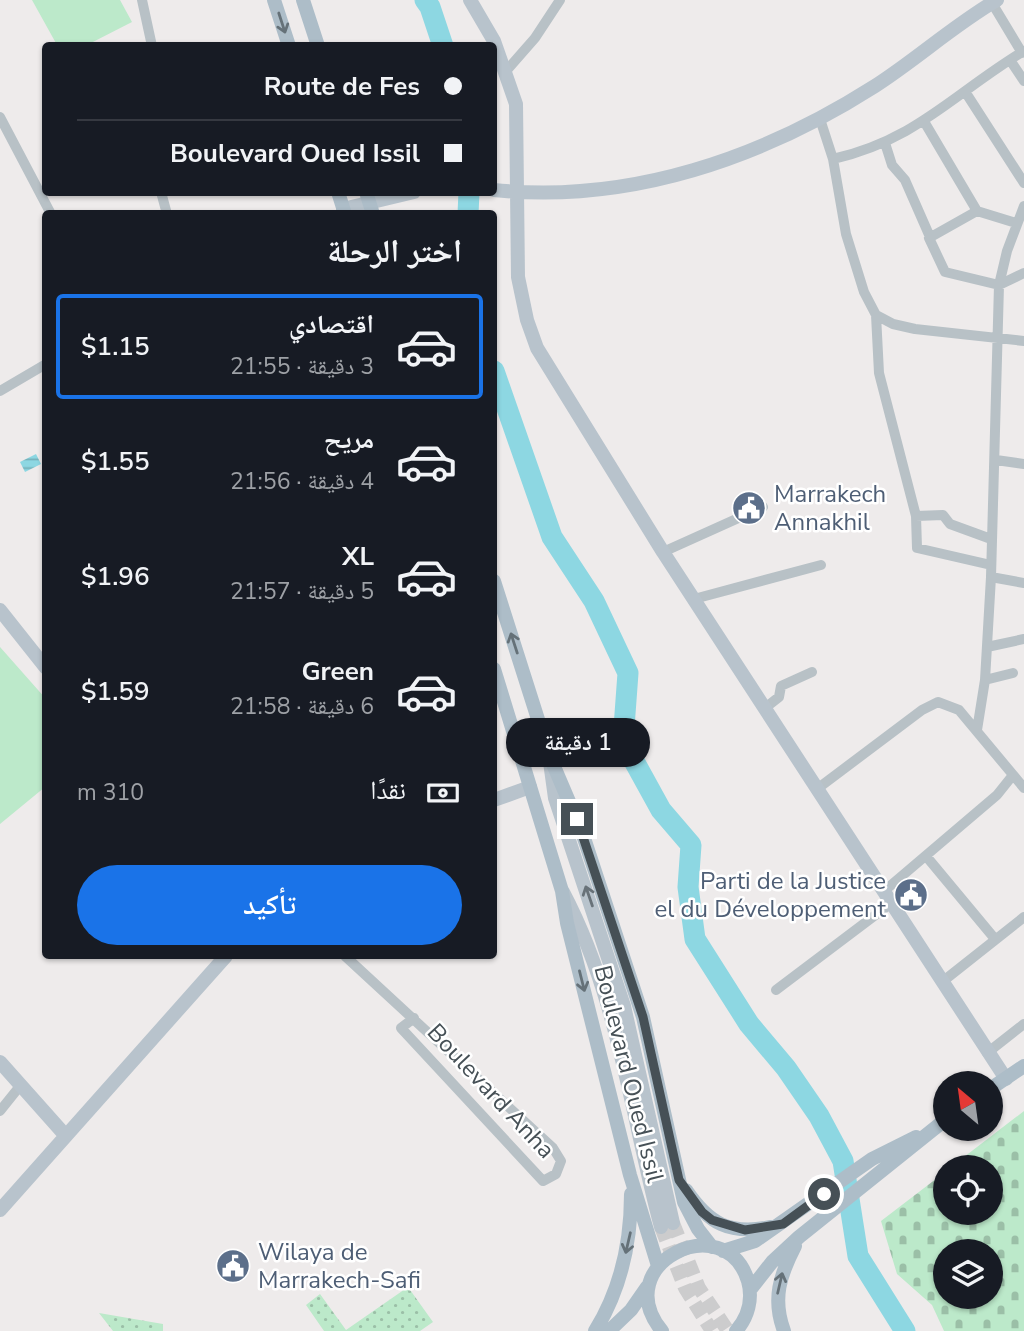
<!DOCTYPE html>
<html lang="ar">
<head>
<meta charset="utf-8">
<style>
	body { margin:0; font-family:"Nunito Sans","Noto Naskh Arabic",sans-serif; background:#242831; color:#f1f3f6; direction:rtl; height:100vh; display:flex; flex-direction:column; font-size:26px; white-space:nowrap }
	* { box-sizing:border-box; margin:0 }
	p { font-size:23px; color:#9ea1a6 }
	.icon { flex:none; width:38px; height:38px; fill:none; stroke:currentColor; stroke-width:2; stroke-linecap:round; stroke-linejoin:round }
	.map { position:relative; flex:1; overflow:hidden; direction:ltr }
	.drawer { position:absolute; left:42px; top:210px; width:455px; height:749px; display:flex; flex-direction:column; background:#171b24; border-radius:7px; box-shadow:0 2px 5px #0004; direction:rtl }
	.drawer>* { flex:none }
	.top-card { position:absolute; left:42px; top:42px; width:455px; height:154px; border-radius:7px; box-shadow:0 2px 5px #0004; direction:rtl; display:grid; align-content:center; height:154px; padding:0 35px; background:#171b24 }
	.needle { width:46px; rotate:331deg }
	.fabs { position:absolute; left:933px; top:1071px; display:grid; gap:14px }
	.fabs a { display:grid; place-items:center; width:70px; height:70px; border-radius:50%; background:#171b24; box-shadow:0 2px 5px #0004; font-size:35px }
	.end { position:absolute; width:32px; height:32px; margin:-16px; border:9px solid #465056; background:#fff; box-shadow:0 0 0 4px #fff }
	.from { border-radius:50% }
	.bubble { position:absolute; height:49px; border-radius:24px; background:#171b24; box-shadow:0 2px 5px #0004; font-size:23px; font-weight:600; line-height:49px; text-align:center; direction:rtl }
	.top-card b { display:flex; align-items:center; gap:24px; height:66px; font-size:26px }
	.top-card b+b { border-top:2px solid #363941 }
	.top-card i { width:18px; height:18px; background:#f1f3f6 }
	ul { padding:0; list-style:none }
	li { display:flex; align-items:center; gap:21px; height:105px; margin:0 14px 10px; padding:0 21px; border:4px solid transparent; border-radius:7px }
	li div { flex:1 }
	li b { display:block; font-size:26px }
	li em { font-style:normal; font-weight:600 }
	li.active { border-color:#1a73e8 }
	li>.icon { width:63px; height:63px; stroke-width:1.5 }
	h2 { padding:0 35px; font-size:32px; line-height:84px }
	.pay { display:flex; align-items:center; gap:18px; height:77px; padding:0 35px; font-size:26px }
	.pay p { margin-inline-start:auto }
	.action { display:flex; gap:14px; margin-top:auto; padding:14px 35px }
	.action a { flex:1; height:80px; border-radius:42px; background:#1a73e8; color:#fff; font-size:28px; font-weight:600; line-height:80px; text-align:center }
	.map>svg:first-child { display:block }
	.grass { fill:#bce9ca }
	.cemetery { fill:url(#cemetery-stones); fill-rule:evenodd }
	.garden { fill:url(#garden-dots) }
	.water { fill:url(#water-rules) }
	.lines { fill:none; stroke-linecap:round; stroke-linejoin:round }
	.river { stroke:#8dd7e2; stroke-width:21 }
	.secondary-tunnel { stroke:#cccccd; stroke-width:14; stroke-dasharray:14 7; stroke-linecap:butt }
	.street { stroke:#b8c1c6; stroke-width:10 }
	.secondary { stroke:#b8c3cc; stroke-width:14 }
	.primary { stroke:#adbdc8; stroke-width:14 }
	.oneway { stroke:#657178 }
	.oneway2 { stroke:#687279 }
	.route { stroke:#465056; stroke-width:9 }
	.labels { text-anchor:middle; stroke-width:5; stroke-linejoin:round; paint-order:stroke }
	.service-label { font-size:24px; fill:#4e5e75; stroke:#fff; text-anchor:start }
	.street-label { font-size:24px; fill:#465056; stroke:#fff }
</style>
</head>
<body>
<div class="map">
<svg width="1024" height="1331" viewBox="0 0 1024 1331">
	<defs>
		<pattern id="cemetery-stones" width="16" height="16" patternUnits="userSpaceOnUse" patternTransform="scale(1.75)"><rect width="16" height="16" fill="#bce9ca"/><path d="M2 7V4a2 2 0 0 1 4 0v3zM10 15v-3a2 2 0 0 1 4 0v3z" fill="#9bbfa7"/></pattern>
		<pattern id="garden-dots" width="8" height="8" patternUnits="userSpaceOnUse" patternTransform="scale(1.75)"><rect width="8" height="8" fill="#bce9ca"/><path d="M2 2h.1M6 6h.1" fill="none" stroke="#9bbfa7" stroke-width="1.8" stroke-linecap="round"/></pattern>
		<pattern id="water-rules" width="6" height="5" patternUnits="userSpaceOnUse" patternTransform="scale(1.75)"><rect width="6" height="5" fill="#8dd7e2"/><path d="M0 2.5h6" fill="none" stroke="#75b1ba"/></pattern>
	</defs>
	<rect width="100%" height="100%" fill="#eeebeb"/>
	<path class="grass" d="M32 0H120L132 22 87 45H57Z
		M0 647 46 699 45 787 0 824Z"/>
	<path class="cemetery" d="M1024 1111V1331H944L932 1305 897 1274 881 1221 945 1172V1213H990V1167H951ZM945 1251H990V1297H945Z"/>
	<path class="garden" d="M408 1287 433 1322 420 1331H324L306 1305 320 1294 346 1330Z
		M99 1313 163 1324V1331H113Z"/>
	<path class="water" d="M36 454 41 464 25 472 20 462Z"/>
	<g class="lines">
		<path class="river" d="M425 0 430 7 443 46
			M468 214 469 192
			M494 371 552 537 594 601 628 673 623 741 661 810 691 845 688 887 695 939 749 1024 786 1068 819 1116 843 1161 858 1256 905 1331"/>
		<path class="secondary-tunnel" d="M673 1223 699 1288 728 1331
			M661 1227 685 1288 712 1331"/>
		<path class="street" d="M142 0 152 46
			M992 3 1022 53
			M1010 60 1024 81
			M507 70 535 38 560 0
			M966 93 1024 183
			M0 117 51 214
			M820 119 833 159 846 234 864 292 876 315 893 324 915 329 1024 341
			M925 123 977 211 1016 223
			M885 143 892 165 905 180 930 237
			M833 159C917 140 954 93 1024 51
			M161 192 167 214
			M977 211 929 238 945 272 999 285 1024 273
			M876 315 879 373 916 516 917 548 991 565
			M0 391 46 364
			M996 460 1024 464
			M916 516 943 515 950 524 991 539
			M663 552 763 507
			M991 577 1024 583
			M694 599 821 565
			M987 647 1024 639
			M985 680 1013 673
			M765 708 779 697 781 686 812 672
			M977 730 985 680 991 577 999 285 1007 251 1024 206
			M817 789 922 710 938 702 959 710 1024 788
			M926 856 995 939
			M883 892 997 795 1013 775
			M345 956 553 1148 561 1161 556 1174 543 1181 401 1028 414 1018
			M942 982 1024 917
			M776 990 890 904
			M987 1053 1024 1024
			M0 1111 20 1086"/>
		<path class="secondary" d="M470 0 494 41 516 104 518 277 527 320 537 348 663 552 1006 1079
			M494 190C630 204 762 158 875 86 917 59 954 25 997 0
			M343 209 414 192
			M0 610 46 668
			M550 762 555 798 624 1006 673 1223
			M494 800 530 787
			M563 892C618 996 631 1115 661 1227
			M0 1062 65 1135
			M0 1210 226 956"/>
		<path class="primary" d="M274 0 289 46
			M303 0 318 46
			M338 192 345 214
			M366 192 373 214
			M494 581 550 757 582 832 643 1017 684 1202 698 1229 712 1247
			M494 669 562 891 567 923 630 1175 658 1266
			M990 1089 1024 1066
			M686 1190C709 1224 729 1235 771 1227
			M723 1251 755 1241 872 1159 916 1137
			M750 1290 772 1262 799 1237 945 1120
			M595 1331C621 1289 631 1244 631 1194
			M609 1331 631 1310 647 1287
			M662 1331C607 1264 725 1206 748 1281 753 1299 748 1317 736 1331
			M784 1331C772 1299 780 1275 795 1246"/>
	</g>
	<defs><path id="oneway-shaft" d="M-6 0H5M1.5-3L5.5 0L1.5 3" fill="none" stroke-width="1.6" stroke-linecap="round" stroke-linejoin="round" transform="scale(1.75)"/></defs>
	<g class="oneway">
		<use href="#oneway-shaft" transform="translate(282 23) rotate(72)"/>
		<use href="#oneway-shaft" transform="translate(514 643) rotate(-108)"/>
		<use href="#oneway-shaft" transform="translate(582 981) rotate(76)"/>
		<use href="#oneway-shaft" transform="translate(628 1243) rotate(103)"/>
		<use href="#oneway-shaft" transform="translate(780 1283) rotate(-77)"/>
	</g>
	<use class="oneway2" href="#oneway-shaft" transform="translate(589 896) rotate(-109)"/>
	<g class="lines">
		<path class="route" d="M577 819 643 1017 679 1180 702 1212 712 1220 745 1230 783 1224 824 1194"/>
	</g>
	<defs>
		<g id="civic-disc" transform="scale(1.75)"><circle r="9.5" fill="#5c6f8a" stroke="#fff"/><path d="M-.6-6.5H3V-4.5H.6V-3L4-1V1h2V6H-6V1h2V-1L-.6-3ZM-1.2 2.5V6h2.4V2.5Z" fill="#fff"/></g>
	</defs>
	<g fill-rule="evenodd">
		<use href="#civic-disc" x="749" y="508"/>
		<use href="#civic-disc" x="911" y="895"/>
		<use href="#civic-disc" x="233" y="1266"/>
	</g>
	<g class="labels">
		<g class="service-label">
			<text x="774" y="502">Marrakech<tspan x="774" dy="28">Annakhil</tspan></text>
			<text x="886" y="889" text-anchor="end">Parti de la Justice<tspan x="886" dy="28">el du Développement</tspan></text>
			<text x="258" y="1260">Wilaya de<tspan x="258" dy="28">Marrakech-Safi</tspan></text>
		</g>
		<g class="street-label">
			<text transform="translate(629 1074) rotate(76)" y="8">Boulevard Oued Issil</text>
			<text transform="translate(491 1091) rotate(47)" y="8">Boulevard Anha</text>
		</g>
	</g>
</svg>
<div class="fabs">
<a><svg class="needle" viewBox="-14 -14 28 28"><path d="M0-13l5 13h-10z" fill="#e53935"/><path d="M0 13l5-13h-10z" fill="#9ea1a6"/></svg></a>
<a><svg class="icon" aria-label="locate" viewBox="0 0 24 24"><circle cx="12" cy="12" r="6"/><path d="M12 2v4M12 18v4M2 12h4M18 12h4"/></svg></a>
<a><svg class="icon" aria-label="layers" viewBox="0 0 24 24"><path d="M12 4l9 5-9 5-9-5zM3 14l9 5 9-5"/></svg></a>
</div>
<i class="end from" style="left:824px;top:1194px"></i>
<i class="end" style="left:577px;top:819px"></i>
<div class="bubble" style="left:506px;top:718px;width:144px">1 دقيقة</div>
<div class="top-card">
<b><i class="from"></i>Route de Fes</b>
<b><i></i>Boulevard Oued Issil</b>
</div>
<section class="drawer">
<h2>اختر الرحلة</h2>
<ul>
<li class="active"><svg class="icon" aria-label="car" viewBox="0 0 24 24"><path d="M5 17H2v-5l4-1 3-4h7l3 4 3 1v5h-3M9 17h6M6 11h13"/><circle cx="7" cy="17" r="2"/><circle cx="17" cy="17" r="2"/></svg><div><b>اقتصادي</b><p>3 دقيقة · 21:55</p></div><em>$1.15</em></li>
<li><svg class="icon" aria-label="car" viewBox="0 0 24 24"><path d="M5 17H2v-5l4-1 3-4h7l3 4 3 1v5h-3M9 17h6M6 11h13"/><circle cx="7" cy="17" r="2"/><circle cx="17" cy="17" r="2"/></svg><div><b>مريح</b><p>4 دقيقة · 21:56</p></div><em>$1.55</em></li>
<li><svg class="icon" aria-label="car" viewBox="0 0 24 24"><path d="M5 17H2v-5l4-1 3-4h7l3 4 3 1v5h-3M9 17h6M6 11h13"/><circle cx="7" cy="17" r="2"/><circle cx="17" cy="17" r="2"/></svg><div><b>XL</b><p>5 دقيقة · 21:57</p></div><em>$1.96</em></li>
<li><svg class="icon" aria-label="car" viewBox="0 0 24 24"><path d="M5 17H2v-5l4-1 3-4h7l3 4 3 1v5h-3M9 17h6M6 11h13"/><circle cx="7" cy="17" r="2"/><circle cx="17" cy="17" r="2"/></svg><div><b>Green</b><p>6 دقيقة · 21:58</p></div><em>$1.59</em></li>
</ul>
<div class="pay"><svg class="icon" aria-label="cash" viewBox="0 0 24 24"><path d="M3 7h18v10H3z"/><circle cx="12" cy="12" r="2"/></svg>نقدًا<p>310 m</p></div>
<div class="action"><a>تأكيد</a></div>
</section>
</div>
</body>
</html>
